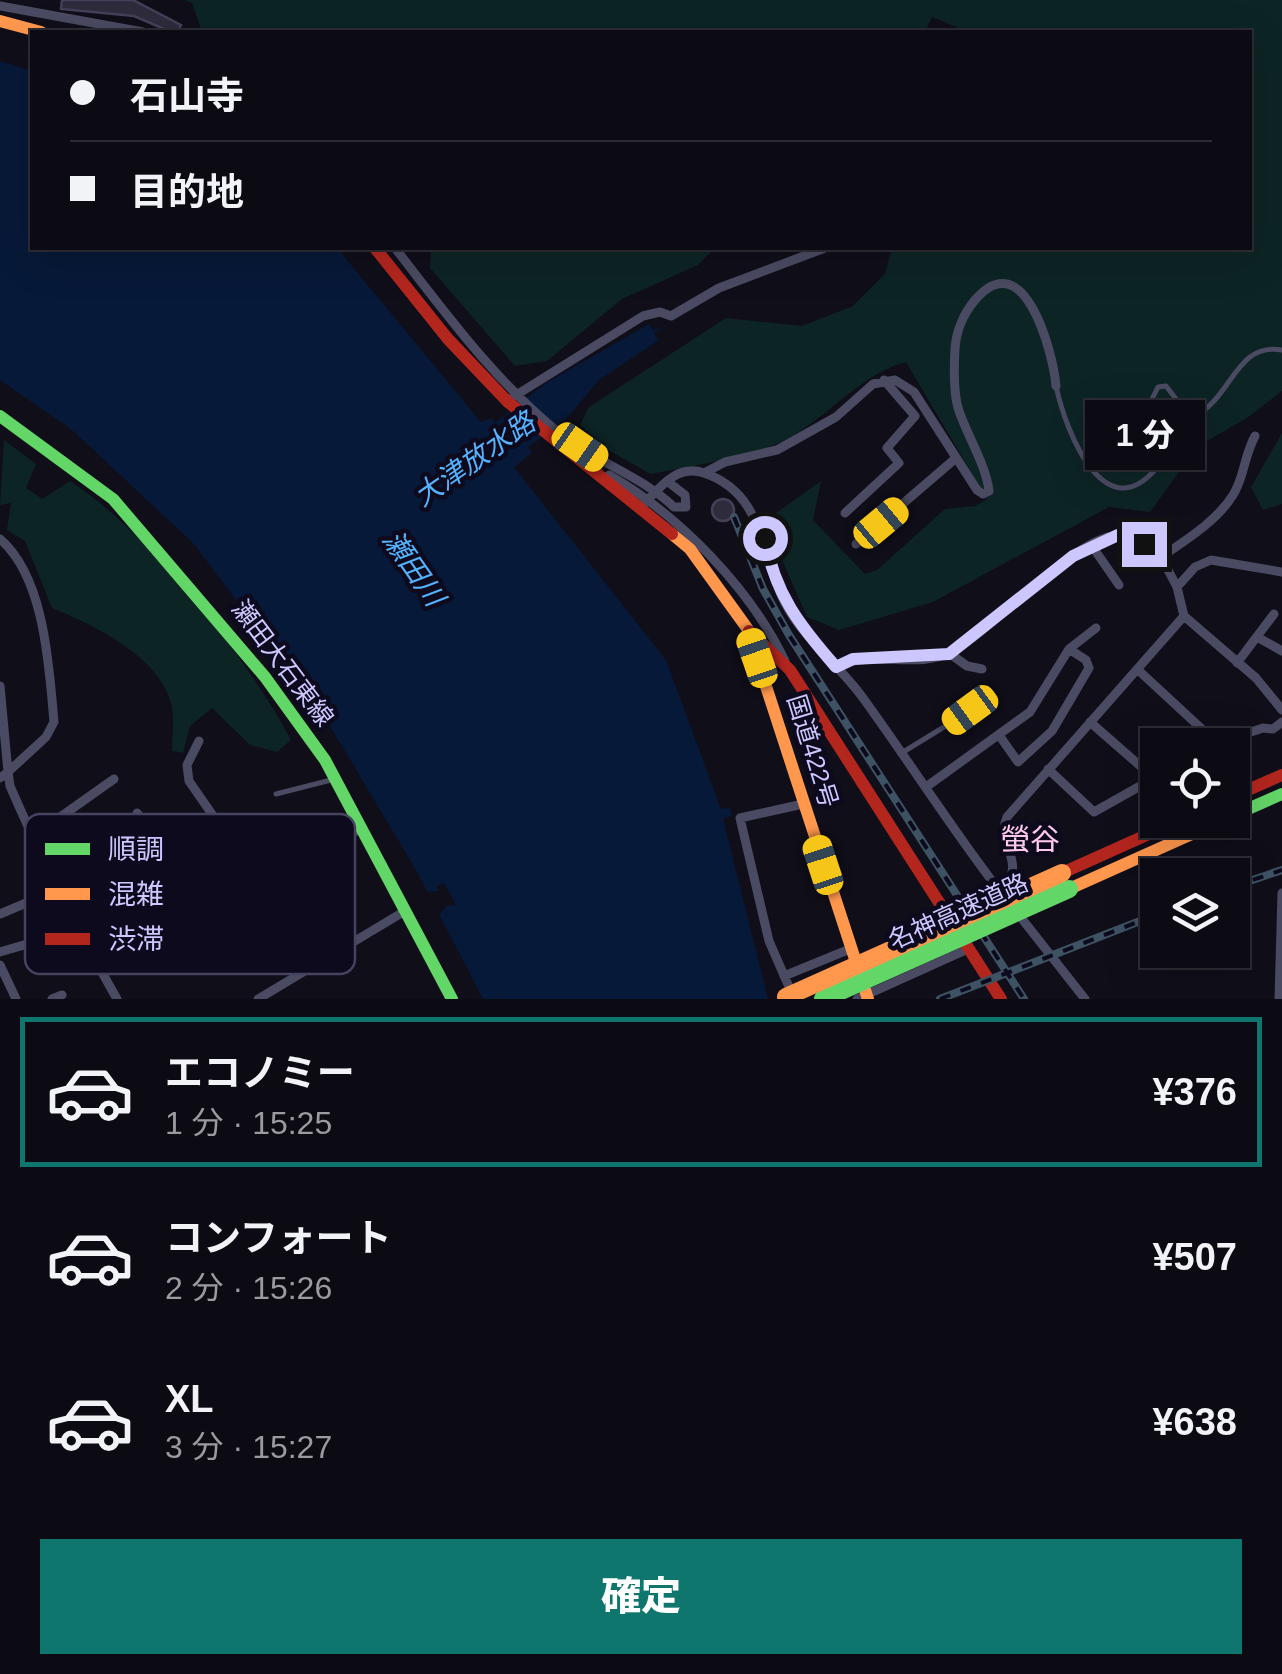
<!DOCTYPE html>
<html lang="ja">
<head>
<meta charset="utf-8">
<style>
	body { margin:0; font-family:Helvetica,"Noto Sans JP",sans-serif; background:#1a1821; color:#f1f3f6; height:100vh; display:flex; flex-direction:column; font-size:38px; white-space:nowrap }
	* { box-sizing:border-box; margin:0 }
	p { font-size:32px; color:#9a9aa0 }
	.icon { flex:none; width:55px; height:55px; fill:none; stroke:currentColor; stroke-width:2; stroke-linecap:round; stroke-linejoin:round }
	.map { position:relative; height:999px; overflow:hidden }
	.side { display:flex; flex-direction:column; background:#0c0a13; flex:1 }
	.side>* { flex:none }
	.top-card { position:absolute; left:30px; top:30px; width:1222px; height:220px; border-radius:0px; box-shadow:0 10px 40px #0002,0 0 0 2px #2c2b33; display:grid; align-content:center; height:220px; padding:0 40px; background:#0c0a13 }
	.buttons { position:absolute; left:1140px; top:728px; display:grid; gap:20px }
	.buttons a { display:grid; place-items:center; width:110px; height:110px; border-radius:0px; background:#0c0a13; box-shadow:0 10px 40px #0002,0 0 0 2px #2c2b33; font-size:50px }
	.end { position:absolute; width:45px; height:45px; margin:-22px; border:12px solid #ccc7ff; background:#111; box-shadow:0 0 0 5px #111 }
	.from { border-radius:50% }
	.bubble { position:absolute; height:70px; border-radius:0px; background:#0c0a13; box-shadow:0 10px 40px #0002,0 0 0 2px #2c2b33; font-size:32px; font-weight:800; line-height:70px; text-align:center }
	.car { position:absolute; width:30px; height:60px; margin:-30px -15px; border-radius:12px; box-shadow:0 0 8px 2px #0007; background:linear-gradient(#f5c518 24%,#345 0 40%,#f5c518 0 76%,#345 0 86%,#f5c518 0) }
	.top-card b { display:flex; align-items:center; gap:35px; height:95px; font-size:38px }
	.top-card b+b { border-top:2px solid #2c2b33 }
	.top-card i { width:25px; height:25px; background:#f1f3f6 }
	ul { padding:18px 0 0; list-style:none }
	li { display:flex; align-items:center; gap:30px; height:150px; margin:0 20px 15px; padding:0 20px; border:5px solid transparent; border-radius:0px }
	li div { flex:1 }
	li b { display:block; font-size:38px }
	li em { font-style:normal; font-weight:800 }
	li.active { border-color:#0f766e }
	li>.icon { width:90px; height:90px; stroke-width:1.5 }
	.action { display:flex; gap:20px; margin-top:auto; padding:20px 40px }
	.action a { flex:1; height:115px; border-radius:0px; background:#0f766e; color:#fff; font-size:40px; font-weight:800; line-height:115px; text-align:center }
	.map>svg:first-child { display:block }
	.green { fill:#0d2424 }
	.water { fill:#071938 }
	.pier { fill:#100e19 }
	.building { fill:#2e2b3d; stroke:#434058; stroke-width:2.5 }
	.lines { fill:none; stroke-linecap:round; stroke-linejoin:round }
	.lane { stroke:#4a4a62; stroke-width:5 }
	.street { stroke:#4a4a62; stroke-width:9 }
	.fast { stroke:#63d668; stroke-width:12 }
	.slow { stroke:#ff974d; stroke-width:12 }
	.jam { stroke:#b3261e; stroke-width:12 }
	.rail-casing { stroke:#3d5263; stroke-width:8 }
	.rail { stroke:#0d0a1d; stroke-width:4; stroke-dasharray:11; stroke-linecap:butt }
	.fast-bridge { stroke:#63d668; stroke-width:18 }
	.slow-bridge { stroke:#ff974d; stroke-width:18 }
	.route { stroke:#ccc7ff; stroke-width:12 }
	.labels { text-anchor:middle; stroke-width:9; stroke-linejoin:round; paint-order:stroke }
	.street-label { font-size:25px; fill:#ccc7ff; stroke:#0d0a1d }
	.water-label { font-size:28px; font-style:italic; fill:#55b2ff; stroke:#0d0a1d }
	.quarter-label { font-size:30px; fill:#ffc9ec; stroke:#0d0a1d }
	.key { fill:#0d0a1d; stroke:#464361; stroke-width:2.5 }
	.key-label { font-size:28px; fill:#ccc7ff }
</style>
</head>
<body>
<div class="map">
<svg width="1282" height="999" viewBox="0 0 1282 999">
	<rect width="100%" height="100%" fill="#100e19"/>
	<path class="green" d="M185 0H1282V391L1247 418 1198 446 1150 512 1109 507 933 602 839 630 807 617 765 521 821 481 813 520 865 574 877 570 945 509 975 506 987 499 906 362C856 375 823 425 774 445 737 461 690 465 651 474L608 450 580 425 589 407 726 318 802 326 853 306 885 274 892 248H1250V32H968L932 17 925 32H202L192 3Z
		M431 248H715L698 265 622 299 547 361 515 366 430 268Z
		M1282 433V504L1263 510 1251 487Z
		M4 440 36 464 26 488 42 499 70 481C147 530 249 660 291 740L277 752 250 745 212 708 190 726 183 753 172 751C172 736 175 717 171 703 159 656 92 624 52 608L25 541 7 530 11 503 0 505Z"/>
	<path class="water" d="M0 61 32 71V248H337L481 422 492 418 495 423 546 383 649 324 653 330 662 327 654 333 659 340 599 380 566 419 528 447 532 453 514 467 666 660 721 809 730 808 732 815 723 819 768 999H483L416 870 324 716 193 543 72 430 0 380Z"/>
	<path class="pier" d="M444 883 456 905 447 906 438 916 426 892 438 891 437 886Z"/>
	<path class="building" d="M62 0H133L181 25 178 32H171L134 16 61 9Z
		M712 510a11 11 0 1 1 22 0a11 11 0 1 1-22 0Z"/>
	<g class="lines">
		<path class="lane" d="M1056 386C1066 433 1107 537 1162 461L1150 403 1158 387 1166 386 1186 412 1197 415C1233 394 1237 342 1282 350
			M900 754 970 711
			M276 794 335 779"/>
		<path class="street" d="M0 6 143 32
			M395 248C445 312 494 380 558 432 595 462 640 475 674 507H686L685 495 667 481
			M513 397 643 316 660 312 671 316 719 288 825 248
			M704 473 725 462 777 450 836 417 873 384 895 380 914 392 977 490 983 494 989 491C986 465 968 437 959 411 953 394 954 367 955 349 956 331 964 313 975 300 1024 242 1053 352 1056 386
			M609 475C679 515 750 588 785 661
			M641 507C658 490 676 463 704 473 766 494 759 555 785 603 804 640 839 664 863 698 911 764 955 834 1005 898
			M845 513 899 463 887 448 915 416 884 380
			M0 539C45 578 49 667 54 722L46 737 8 772 10 786C42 860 77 929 117 999
			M856 544 956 458
			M1092 546 1119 585
			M1161 557C1186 540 1217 521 1233 495 1244 478 1244 456 1255 436
			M1184 616 1256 678 1282 710
			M1257 637 1282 651
			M949 653 967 666 982 669
			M1237 663 1274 614
			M836 667C871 649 917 670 951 652 989 633 1076 537 1115 536 1128 535 1146 545 1158 551L1177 587
			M1137 669 1217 743
			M0 686 8 772 0 778
			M1090 722 1154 778
			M999 735 1018 762 1052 731 1089 668 1086 660 1069 649
			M199 741 187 765 189 781 216 820 224 861 241 881
			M1215 744 1263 728 1273 729 1282 722
			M1048 769 1094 812 1158 776
			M926 787 1030 712 1069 649 1096 628
			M137 813 168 854 147 879
			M32 837 114 779
			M1001 893C1030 859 994 846 1007 817L1184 616 1177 587 1195 567 1211 560 1282 572
			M66 900 141 879 193 894 294 867 361 828
			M1015 910 1085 999
			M0 914 57 890
			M0 952 79 929
			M0 965 16 999
			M784 976 850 949
			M793 996 769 941 740 818 803 804
			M52 999 62 995
			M258 999 405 911
			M857 999 968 949
			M1279 999 1282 893"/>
		<path class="fast" d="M0 416 113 499 265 677 325 760 452 999
			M1232 816 1282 794"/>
		<path class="slow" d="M0 21 41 32
			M672 534 690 549 747 628 868 999
			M1069 889 1223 820"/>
		<path class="jam" d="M375 248 448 339 508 402 672 534
			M749 631 790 670 1001 999
			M1232 797 1282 775
			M1062 873 1180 820"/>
		<g class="rail-casing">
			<path id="rail" d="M734 517 763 589 789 635 1024 999
				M1232 887 1282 870
				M940 999 1158 914"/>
		</g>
		<use href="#rail" class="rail"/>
		<path class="fast-bridge" d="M823 999 1069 889"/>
		<path class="slow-bridge" d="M786 997 1062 873"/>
	</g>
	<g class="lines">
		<path class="route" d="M765 538C774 593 800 626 836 667L853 659 949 654 1073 556 1118 535 1144 544"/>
	</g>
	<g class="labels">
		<g class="street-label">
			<text transform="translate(283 663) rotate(53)" y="9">瀬田大石東線</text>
			<text transform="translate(813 751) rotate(73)" y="9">国道422号</text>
			<text transform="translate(958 911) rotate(-24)" y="9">名神高速道路</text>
		</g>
		<g class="water-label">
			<text transform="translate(474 459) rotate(-35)" y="10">大津放水路</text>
			<text transform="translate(414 568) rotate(55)" y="10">瀬田川</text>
		</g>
		<g class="quarter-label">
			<text x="1030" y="850">螢谷</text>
		</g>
	</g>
	<rect x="25" y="814" width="330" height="160" rx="15" class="key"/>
	<rect x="45" y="843" width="45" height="12" fill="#63d668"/>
	<rect x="45" y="888" width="45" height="12" fill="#ff974d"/>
	<rect x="45" y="933" width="45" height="12" fill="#b3261e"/>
	<g class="key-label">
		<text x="108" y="859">順調</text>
		<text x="108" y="904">混雑</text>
		<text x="108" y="949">渋滞</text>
	</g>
</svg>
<div class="buttons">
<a><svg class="icon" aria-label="locate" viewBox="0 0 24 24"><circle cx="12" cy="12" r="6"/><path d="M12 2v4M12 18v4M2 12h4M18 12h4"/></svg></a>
<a><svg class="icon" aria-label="layers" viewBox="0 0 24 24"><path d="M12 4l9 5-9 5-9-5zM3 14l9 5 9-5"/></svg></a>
</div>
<i class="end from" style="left:765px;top:538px"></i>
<i class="end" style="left:1144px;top:544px"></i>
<div class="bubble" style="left:1085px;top:400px;width:120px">1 分</div>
<i class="car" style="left:580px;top:447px;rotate:125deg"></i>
<i class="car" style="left:881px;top:523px;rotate:50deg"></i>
<i class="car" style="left:757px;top:658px;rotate:341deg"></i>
<i class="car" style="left:970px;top:710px;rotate:234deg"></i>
<i class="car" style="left:823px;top:865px;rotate:342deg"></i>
<div class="top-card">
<b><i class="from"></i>石山寺</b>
<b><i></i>目的地</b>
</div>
</div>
<section class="side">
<ul>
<li class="active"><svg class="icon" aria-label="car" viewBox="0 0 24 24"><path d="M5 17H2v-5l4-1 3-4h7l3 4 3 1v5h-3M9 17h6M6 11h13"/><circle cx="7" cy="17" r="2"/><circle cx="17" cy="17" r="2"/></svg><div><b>エコノミー</b><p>1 分 · 15:25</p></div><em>¥376</em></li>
<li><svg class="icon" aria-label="car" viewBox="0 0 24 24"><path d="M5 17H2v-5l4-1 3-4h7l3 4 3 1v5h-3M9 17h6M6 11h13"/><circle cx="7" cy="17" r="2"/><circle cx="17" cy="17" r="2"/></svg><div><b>コンフォート</b><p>2 分 · 15:26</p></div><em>¥507</em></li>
<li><svg class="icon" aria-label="car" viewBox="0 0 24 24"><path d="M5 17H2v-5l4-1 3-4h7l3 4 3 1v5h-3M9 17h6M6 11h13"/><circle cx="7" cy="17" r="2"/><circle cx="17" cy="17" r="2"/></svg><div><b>XL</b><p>3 分 · 15:27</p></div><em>¥638</em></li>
</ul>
<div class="action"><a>確定</a></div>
</section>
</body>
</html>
